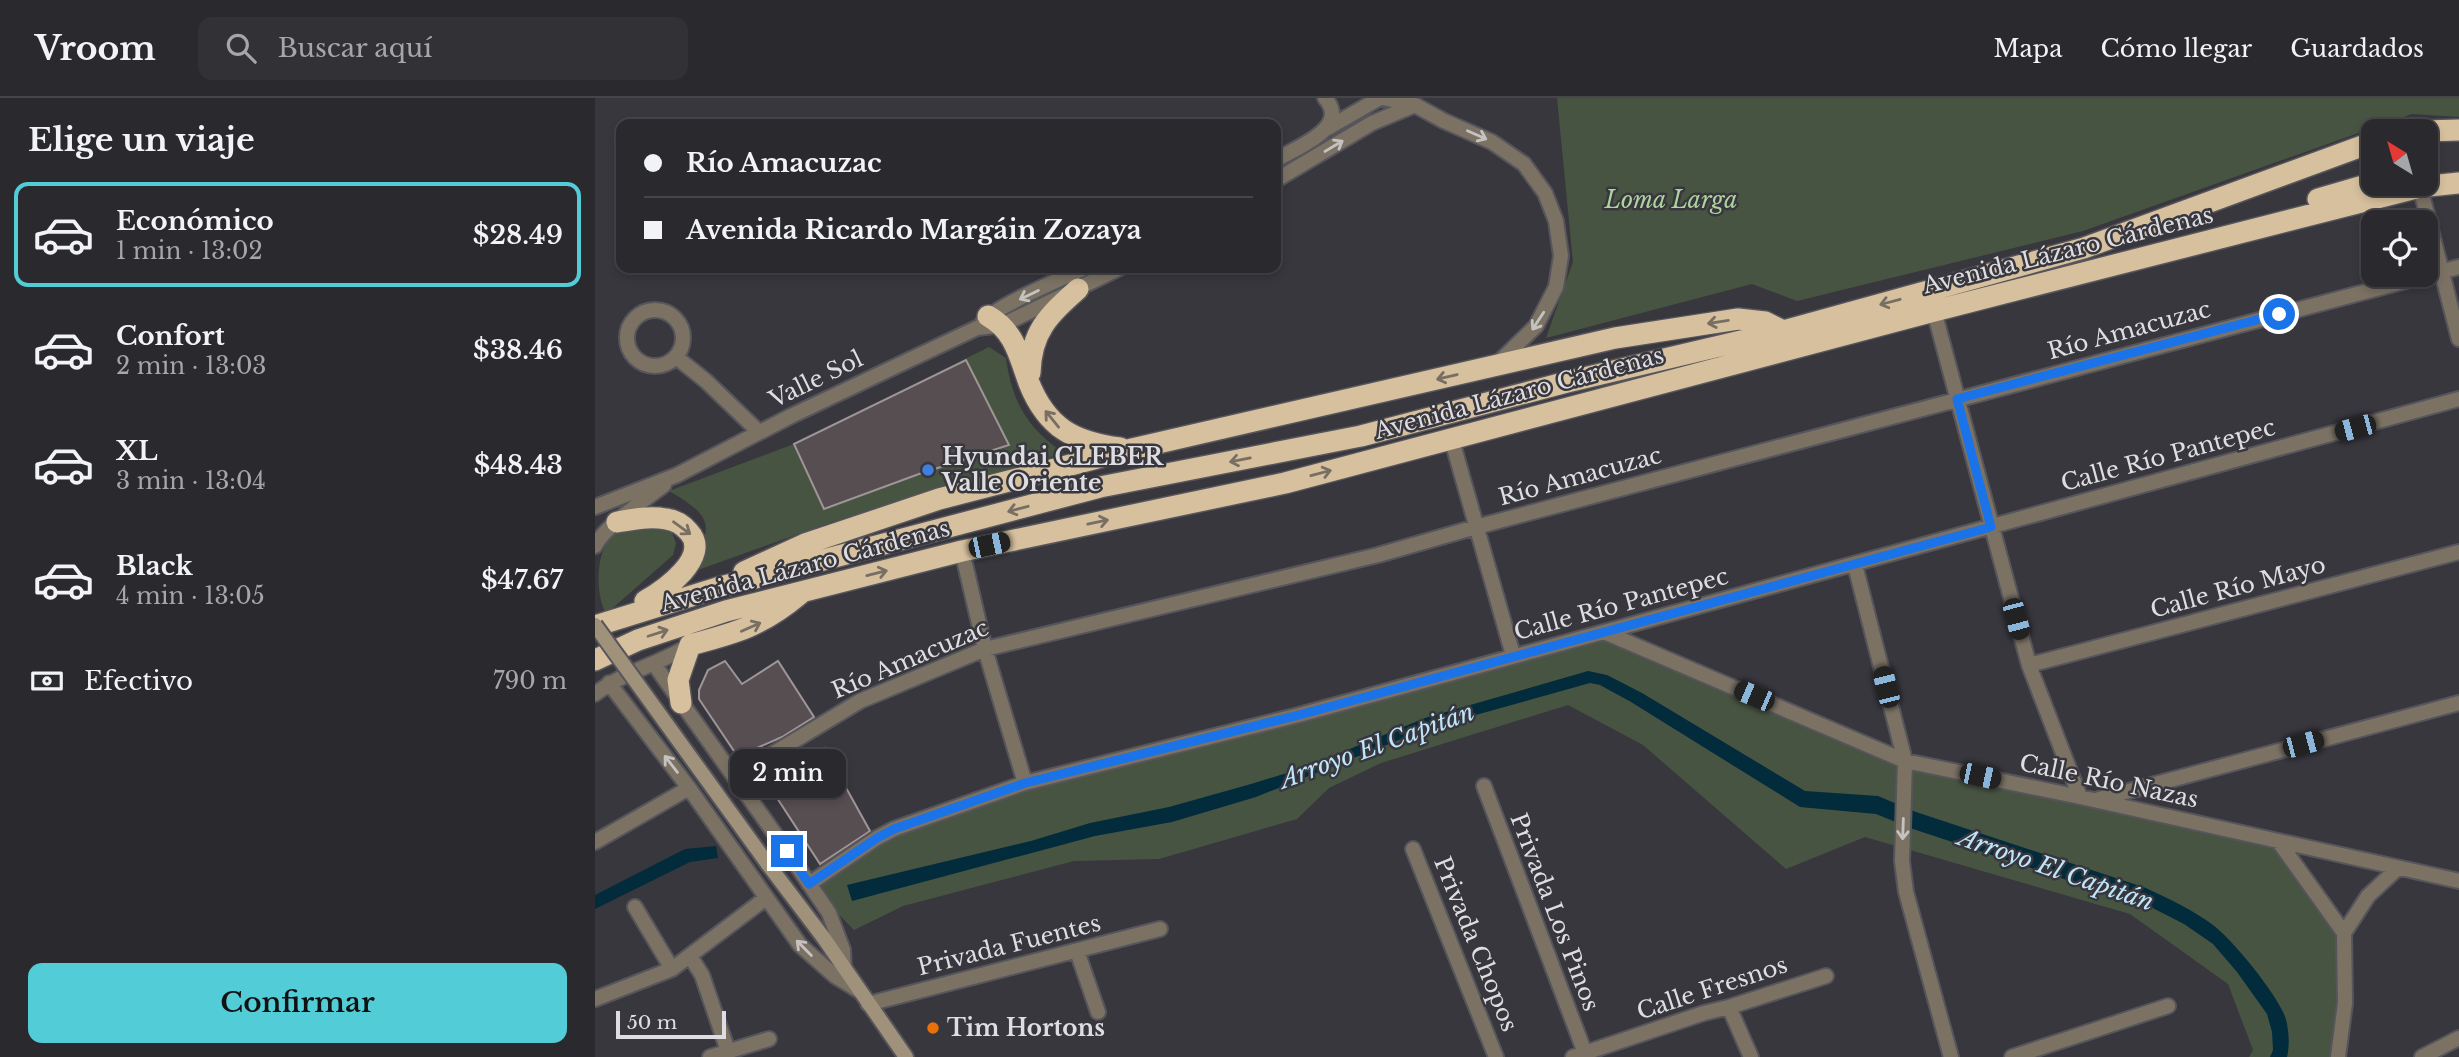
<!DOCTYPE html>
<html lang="es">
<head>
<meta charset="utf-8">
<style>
	body { margin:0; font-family:"Libre Baskerville",serif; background:#323136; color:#f1f3f6; height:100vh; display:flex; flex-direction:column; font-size:26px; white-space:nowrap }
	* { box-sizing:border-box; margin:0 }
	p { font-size:23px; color:#a5a6aa }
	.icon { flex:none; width:38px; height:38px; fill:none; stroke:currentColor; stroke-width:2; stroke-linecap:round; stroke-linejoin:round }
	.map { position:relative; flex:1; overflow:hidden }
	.panel { display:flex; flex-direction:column; background:#2a292e; width:595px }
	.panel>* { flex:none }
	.top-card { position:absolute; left:21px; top:21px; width:665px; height:154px; border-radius:14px; box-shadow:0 4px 10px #0003,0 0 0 2px #46454a; display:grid; align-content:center; height:154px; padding:0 28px; background:#2a292e }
	.needle { width:46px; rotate:323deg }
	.tools { position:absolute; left:1766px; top:21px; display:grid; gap:14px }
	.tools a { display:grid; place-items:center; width:77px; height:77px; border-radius:14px; background:#2a292e; box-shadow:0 4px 10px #0003,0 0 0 2px #46454a; font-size:35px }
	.scale { position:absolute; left:21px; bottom:18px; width:110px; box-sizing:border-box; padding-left:7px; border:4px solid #dedee2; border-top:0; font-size:19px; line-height:24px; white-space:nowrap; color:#dedee2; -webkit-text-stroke:5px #38373e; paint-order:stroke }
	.end { position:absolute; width:32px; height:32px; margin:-16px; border:9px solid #1a73e8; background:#fff; box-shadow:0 0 0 4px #fff }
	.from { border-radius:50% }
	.bubble { position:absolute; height:49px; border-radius:14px; background:#2a292e; box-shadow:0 4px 10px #0003,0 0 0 2px #46454a; font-size:23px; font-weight:600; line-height:49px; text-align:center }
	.car { position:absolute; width:21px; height:42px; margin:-21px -10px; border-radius:9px; box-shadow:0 0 5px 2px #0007; background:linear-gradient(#222 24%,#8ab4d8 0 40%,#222 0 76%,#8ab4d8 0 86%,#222 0) }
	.top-card b { display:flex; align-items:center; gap:24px; height:66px; font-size:26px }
	.top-card b+b { border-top:2px solid #46454a }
	.top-card i { width:18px; height:18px; background:#f1f3f6 }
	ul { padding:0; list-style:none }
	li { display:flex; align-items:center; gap:21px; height:105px; margin:0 14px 10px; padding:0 14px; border:4px solid transparent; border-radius:14px }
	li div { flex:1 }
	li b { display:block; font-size:26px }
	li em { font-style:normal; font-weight:600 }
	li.selected { border-color:#52ccd6 }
	li>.icon { width:63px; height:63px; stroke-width:1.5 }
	h2 { padding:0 28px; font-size:32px; line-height:84px }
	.pay { display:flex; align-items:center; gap:18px; height:77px; padding:0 28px; font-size:26px }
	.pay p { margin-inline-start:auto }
	.action { display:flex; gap:14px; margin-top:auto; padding:14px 28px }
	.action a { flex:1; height:80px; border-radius:14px; background:#52ccd6; color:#111; font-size:28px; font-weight:600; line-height:80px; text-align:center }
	header { display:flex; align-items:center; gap:42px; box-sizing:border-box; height:98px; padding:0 35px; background:#2a292e; border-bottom:2px solid #46454a }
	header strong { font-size:33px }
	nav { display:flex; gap:38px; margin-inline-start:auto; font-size:24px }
	.search { width:490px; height:63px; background:#323136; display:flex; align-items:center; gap:18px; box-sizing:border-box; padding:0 24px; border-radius:14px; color:#a5a6aa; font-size:26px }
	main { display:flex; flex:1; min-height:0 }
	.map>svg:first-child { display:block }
	.green { fill:#485442 }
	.water { fill:#022b3c }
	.building { fill:#574e51; stroke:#9e9597; stroke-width:2 }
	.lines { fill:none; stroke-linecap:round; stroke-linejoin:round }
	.street-casing { stroke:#56555c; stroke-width:18 }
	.secondary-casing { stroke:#56555c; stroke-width:18 }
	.highway-casing { stroke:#56555c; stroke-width:24 }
	.street { stroke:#7b7264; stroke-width:14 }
	.secondary { stroke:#a0917b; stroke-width:14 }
	.highway { stroke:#d6c09d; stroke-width:21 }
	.secondary-bridge-casing { stroke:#56555c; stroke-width:18; stroke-linecap:butt }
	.secondary-bridge { stroke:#a0917b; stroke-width:14 }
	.oneway { stroke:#c5c3c2 }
	.oneway2 { stroke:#776e64 }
	.route { stroke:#1a73e8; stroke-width:9 }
	.shop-dot { fill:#3f7fe0; stroke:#38373e; stroke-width:2.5 }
	.food-dot { fill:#e8710a; stroke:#38373e; stroke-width:2.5 }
	.labels { text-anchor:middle; stroke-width:5; stroke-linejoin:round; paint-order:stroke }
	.park-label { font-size:23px; font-style:italic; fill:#aed39e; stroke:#38373e }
	.street-label { font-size:23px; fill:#dedee2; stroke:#38373e }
	.poi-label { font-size:23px; font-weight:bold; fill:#dedee2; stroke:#38373e; text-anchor:start }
	.water-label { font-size:24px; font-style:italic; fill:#bfe6fb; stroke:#38373e }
</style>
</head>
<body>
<header>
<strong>Vroom</strong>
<div class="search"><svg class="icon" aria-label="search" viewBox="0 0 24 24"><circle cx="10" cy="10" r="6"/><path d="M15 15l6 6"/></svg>Buscar aquí</div>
<nav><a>Mapa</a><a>Cómo llegar</a><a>Guardados</a></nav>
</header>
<main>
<section class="panel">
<h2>Elige un viaje</h2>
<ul>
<li class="selected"><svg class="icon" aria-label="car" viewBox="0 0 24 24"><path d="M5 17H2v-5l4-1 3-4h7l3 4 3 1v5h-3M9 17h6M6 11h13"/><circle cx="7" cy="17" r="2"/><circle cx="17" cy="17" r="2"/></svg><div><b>Económico</b><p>1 min · 13:02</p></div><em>$28.49</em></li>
<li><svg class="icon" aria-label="car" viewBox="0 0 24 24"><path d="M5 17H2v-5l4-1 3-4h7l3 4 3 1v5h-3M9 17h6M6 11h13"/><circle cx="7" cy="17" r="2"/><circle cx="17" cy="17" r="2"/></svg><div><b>Confort</b><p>2 min · 13:03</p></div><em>$38.46</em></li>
<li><svg class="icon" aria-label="car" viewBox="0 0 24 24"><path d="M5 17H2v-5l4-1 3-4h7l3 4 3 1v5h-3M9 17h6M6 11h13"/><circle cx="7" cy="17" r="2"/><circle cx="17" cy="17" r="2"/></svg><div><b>XL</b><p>3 min · 13:04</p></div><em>$48.43</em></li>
<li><svg class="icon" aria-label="car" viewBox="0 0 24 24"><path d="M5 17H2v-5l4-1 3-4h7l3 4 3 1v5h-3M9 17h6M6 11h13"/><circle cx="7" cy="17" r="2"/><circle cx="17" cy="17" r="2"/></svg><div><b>Black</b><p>4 min · 13:05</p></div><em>$47.67</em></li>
</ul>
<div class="pay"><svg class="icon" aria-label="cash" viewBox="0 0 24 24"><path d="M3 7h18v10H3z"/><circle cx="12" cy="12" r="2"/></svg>Efectivo<p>790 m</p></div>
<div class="action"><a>Confirmar</a></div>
</section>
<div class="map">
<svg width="1864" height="959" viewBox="0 0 1864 959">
	<rect width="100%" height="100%" fill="#38373e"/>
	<path class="green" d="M962 0H1864V19L1817 16 1488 133 1202 203 1157 186 951 240 978 164Z
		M394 249 411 260C417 304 432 330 469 355L237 424 89 477C116 432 125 422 74 393L199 346Z
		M64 429 77 435 81 445 78 457 11 516C0 496 0 450 20 435 30 428 52 430 64 429Z
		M1009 534 1310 663 1684 744 1749 835 1743 959H1654L1658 952 1633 886 1535 816 1270 739 1191 771 1048 647 973 607 786 665 734 690 702 721 564 761 479 763 308 808 259 832 214 786 282 740 430 685Z"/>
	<path class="water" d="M993 573 1012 577 1047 595 1210 693 1283 698 1321 714 1551 790C1574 801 1598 812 1618 827 1638 842 1679 893 1689 916 1694 928 1695 947 1692 959H1675L1678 952 1677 934 1672 916 1642 874 1618 846 1589 826 1542 802 1502 792 1318 731 1281 716 1205 709 1036 604 1005 587 995 585 834 630 661 699 577 724 500 738 257 803 252 787 436 743 495 725 574 709 656 686 711 669 830 620Z
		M121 748 123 760 95 764 0 811V797L90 751Z"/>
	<path class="building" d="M371 262 414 347 324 376 229 411 199 346Z
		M130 563 147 586 183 563 219 619 187 639 155 653H139L104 601V592L113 572Z
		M229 650 275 733 225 766 173 686Z"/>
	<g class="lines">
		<g class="street-casing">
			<path id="street" d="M788 0 820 7 849 23 897 44 929 66 950 95 961 123 966 158 961 189 941 228 903 265
				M733 30 785 0
				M681 62C702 49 756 30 730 0
				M681 82 777 25 820 7
				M1825 89 1864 241
				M32 240a28 28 0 1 1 56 0a28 28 0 1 1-56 0Z
				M1339 213 1434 567 1485 699
				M388 224C403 207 466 181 490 170
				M81 259 111 283 164 334
				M856 339 918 557
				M0 409 82 377 196 318 314 262 382 230 407 227 525 170
				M0 448C9 429 51 401 69 387
				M367 453 390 551 430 685
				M1260 467 1310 663 1307 763 1311 794 1356 959
				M1009 534 1310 663 1485 699 1864 783
				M59 566 192 753 234 815 248 852 249 872
				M1434 567 1864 454
				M14 585 94 690 205 847 240 878 263 892
				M0 596C28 574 65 566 95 547
				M142 683 174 658 265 603 390 551 783 457 881 429 1864 169
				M889 688 990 955
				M1504 701 1864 605
				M0 744 94 690
				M1684 744 1749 835
				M818 751 901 959
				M214 786 282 740 299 731 430 685 704 617 1864 301
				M40 809 77 871
				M482 853 503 914
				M95 858 107 877 133 953
				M0 901 77 871 171 800
				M273 906 565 831
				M1134 909 1156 959
				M115 959 174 941
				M978 959 1109 915 1134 909 1231 878
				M1417 959 1573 908
				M1743 959 1750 905 1749 835 1773 798 1803 770
				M1827 959 1864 940"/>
		</g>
		<g class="secondary-casing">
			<path id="secondary" d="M172 765 228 839 311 959"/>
		</g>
		<g class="highway-casing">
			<path id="highway" d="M1830 33 1864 32
				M1723 101 1778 85
				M393 218C420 233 424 258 434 285 452 330 479 344 525 350
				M435 275C436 233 454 217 483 191
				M22 424C39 421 55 418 71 421 80 422 88 427 94 434 117 459 68 493 50 503
				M149 474 210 446 344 401 537 351 1020 240 1143 221 1170 224 1188 233
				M0 528 122 490 505 389 766 338 972 284 1188 233 1489 150 1778 44
				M0 562 43 542 131 513 367 453 690 385 1339 213 1825 89 1864 85
				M86 605 83 582 95 547C141 535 167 528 205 496"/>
		</g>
		<use href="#street" class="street"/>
		<use href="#secondary" class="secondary"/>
		<use href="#highway" class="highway"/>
		<g class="secondary-bridge-casing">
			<path id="secondary-bridge" d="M0 527 172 765"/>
		</g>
		<use href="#secondary-bridge" class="secondary-bridge"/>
	</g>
	<defs><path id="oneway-shaft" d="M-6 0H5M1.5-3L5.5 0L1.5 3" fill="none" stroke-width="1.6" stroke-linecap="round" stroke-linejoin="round" transform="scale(1.75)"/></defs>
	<g class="oneway">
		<use href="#oneway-shaft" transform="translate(882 37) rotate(24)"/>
		<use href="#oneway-shaft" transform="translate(739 48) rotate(-31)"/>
		<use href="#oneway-shaft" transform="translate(434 197) rotate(154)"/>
		<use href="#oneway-shaft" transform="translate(943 223) rotate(123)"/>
		<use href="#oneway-shaft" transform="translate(76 666) rotate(-128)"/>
		<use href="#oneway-shaft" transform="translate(1308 731) rotate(92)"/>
		<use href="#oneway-shaft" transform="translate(209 850) rotate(-135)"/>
	</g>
	<g class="oneway2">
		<use href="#oneway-shaft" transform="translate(1295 204) rotate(165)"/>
		<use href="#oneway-shaft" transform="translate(1123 224) rotate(171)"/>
		<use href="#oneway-shaft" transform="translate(852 279) rotate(167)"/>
		<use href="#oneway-shaft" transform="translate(457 321) rotate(-129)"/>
		<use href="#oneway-shaft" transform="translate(645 362) rotate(169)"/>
		<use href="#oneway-shaft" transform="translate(726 375) rotate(-15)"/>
		<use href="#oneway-shaft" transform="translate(423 411) rotate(165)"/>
		<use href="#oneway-shaft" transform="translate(503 424) rotate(-12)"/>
		<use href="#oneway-shaft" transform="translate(87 430) rotate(36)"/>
		<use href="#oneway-shaft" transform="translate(282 475) rotate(-14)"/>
		<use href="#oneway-shaft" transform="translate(156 529) rotate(-24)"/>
		<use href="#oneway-shaft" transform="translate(63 535) rotate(-18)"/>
	</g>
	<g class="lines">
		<path class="route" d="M192 753 214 786 282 740 299 731 430 685 704 617 1396 429 1362 301 1684 216"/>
	</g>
	<circle class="shop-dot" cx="333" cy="372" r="7"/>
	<circle class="food-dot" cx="338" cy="930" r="7"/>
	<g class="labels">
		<g class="park-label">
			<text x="1076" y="110">Loma Larga</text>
		</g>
		<g class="street-label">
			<text transform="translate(1473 152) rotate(-14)" y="8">Avenida Lázaro Cárdenas</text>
			<text transform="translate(1534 232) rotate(-15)" y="8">Río Amacuzac</text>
			<text transform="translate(221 281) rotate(-26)" y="8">Valle Sol</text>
			<text transform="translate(924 295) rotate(-15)" y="8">Avenida Lázaro Cárdenas</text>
			<text transform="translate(1573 357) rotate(-15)" y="8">Calle Río Pantepec</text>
			<text transform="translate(985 378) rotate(-15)" y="8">Río Amacuzac</text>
			<text transform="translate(210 468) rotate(-15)" y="8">Avenida Lázaro Cárdenas</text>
			<text transform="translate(1643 489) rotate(-15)" y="8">Calle Río Mayo</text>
			<text transform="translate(1026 506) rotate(-15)" y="8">Calle Río Pantepec</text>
			<text transform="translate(315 561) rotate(-23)" y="8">Río Amacuzac</text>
			<text transform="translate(1514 683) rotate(12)" y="8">Calle Río Nazas</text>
			<text transform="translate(960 814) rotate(69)" y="8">Privada Los Pinos</text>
			<text transform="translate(881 846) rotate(68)" y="8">Privada Chopos</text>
			<text transform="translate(414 847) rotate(-14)" y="8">Privada Fuentes</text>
			<text transform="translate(1117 890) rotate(-18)" y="8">Calle Fresnos</text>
		</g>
		<g class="poi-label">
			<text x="347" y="367">Hyundai CLEBER<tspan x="347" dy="26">Valle Oriente</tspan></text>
			<text x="352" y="938">Tim Hortons</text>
		</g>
		<g class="water-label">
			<text transform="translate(782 648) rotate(-20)" y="8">Arroyo El Capitán</text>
			<text transform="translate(1461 772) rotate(19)" y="8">Arroyo El Capitán</text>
		</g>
	</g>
</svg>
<div class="tools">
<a><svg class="needle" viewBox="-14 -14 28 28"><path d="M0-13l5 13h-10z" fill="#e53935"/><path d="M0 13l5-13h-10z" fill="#a5a6aa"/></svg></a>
<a><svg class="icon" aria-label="locate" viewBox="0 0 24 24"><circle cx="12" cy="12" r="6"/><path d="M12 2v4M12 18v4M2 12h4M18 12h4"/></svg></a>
</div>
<div class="scale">50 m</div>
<i class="end from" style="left:1684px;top:216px"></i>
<i class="end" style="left:192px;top:753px"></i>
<div class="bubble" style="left:135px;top:651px;width:116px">2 min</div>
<i class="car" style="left:1760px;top:330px;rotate:255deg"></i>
<i class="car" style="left:394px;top:447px;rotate:78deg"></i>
<i class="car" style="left:1421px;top:521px;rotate:165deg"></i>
<i class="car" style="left:1291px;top:589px;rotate:346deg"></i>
<i class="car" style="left:1159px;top:598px;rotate:293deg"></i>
<i class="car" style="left:1708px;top:646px;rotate:75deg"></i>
<i class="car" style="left:1385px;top:678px;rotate:102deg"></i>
<div class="top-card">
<b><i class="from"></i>Río Amacuzac</b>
<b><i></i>Avenida Ricardo Margáin Zozaya</b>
</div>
</div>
</main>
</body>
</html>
